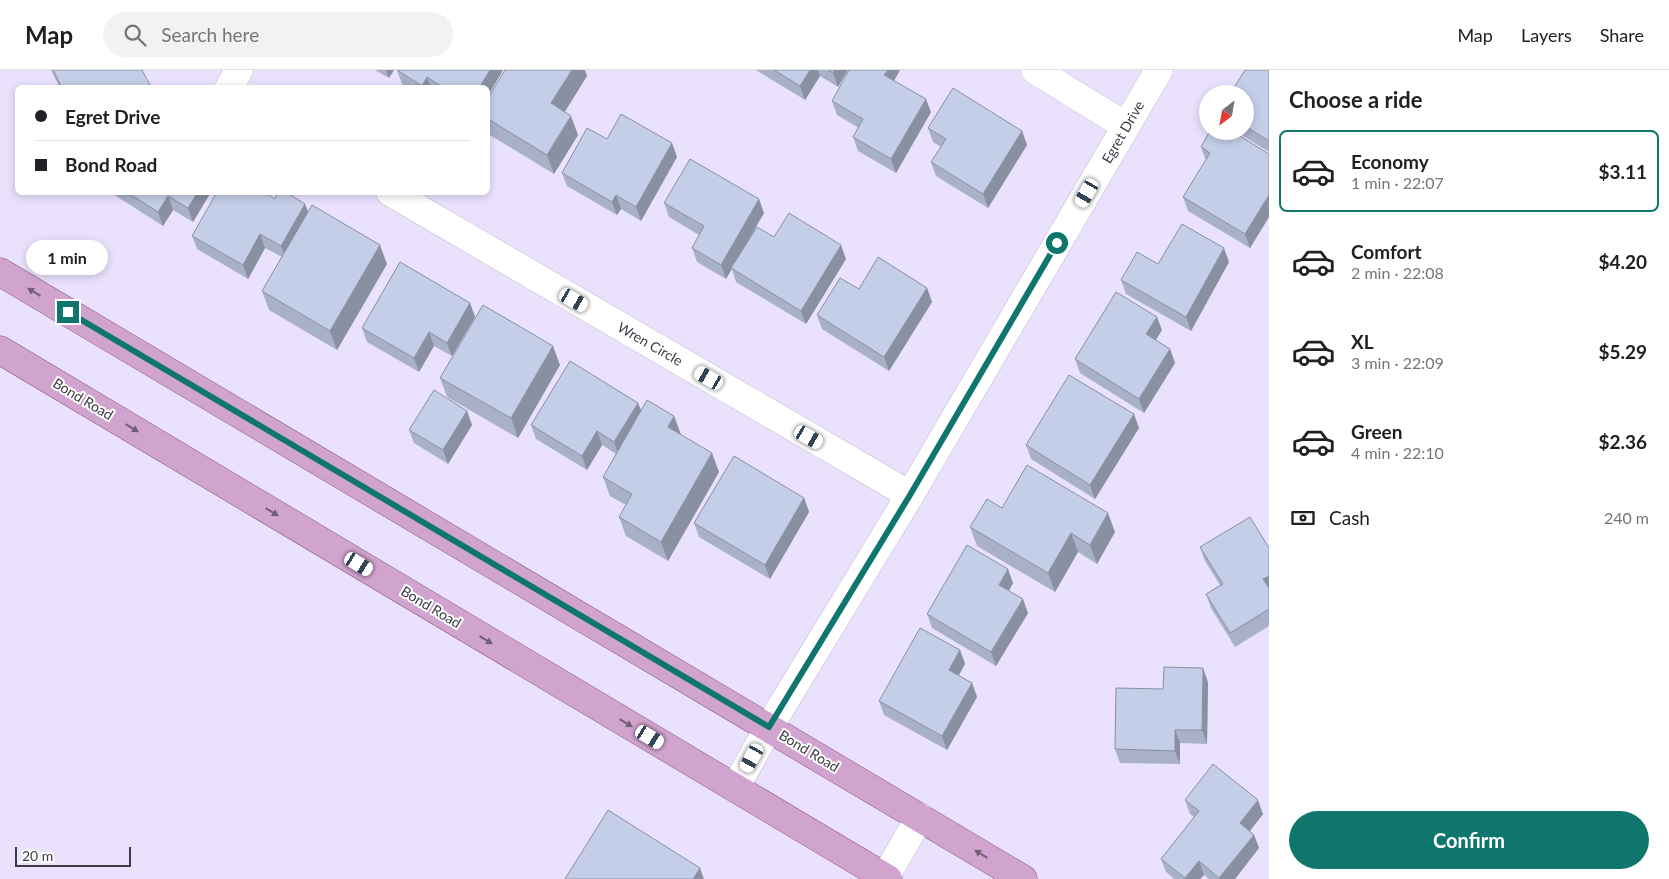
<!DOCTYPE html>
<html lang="en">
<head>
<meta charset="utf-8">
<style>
	body { margin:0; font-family:Lato,sans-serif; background:#f2f2f2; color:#202124; height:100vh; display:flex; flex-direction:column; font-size:19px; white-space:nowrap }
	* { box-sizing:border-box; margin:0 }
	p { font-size:16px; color:#757577 }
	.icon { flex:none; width:28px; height:28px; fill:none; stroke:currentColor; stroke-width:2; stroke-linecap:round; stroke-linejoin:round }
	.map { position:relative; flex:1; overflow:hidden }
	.drawer { display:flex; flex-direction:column; background:#fff; width:400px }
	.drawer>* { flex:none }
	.guide { position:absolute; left:15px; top:15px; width:475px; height:110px; border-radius:8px; box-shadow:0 2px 8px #0003; display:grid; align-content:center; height:110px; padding:0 20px; background:#fff }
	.needle { width:32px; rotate:211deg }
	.tools { position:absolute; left:1199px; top:15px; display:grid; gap:10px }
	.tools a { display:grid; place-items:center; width:55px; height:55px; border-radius:50%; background:#fff; box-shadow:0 2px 8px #0003; font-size:25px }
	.scale { position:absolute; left:15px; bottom:12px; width:116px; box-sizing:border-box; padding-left:5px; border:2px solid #3d3a45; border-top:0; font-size:14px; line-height:18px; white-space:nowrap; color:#3d3a45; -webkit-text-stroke:4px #fff; paint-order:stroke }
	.end { position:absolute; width:22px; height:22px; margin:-11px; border:6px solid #0f766e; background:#fff; box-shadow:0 0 0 2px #fff }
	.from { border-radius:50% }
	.bubble { position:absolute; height:35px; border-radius:18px; background:#fff; box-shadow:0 2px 8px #0003; font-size:16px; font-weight:700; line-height:35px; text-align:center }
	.car { position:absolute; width:15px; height:30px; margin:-15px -8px; border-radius:6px; box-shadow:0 0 4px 1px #0007; background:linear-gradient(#fff 24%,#345 0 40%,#fff 0 76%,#345 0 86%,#fff 0) }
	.guide b { display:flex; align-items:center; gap:18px; height:48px; font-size:19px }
	.guide b+b { border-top:1px solid #e0e0e0 }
	.guide i { width:12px; height:12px; background:#202124 }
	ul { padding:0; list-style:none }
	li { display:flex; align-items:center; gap:15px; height:82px; margin:0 10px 8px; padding:0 10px; border:2px solid transparent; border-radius:8px }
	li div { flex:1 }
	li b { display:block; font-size:19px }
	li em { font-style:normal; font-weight:700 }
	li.on { border-color:#0f766e }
	li>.icon { width:45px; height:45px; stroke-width:1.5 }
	h2 { padding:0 20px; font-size:22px; line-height:60px }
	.pay { display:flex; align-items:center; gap:12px; height:55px; padding:0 20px; font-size:19px }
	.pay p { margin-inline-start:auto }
	.cta { display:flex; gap:10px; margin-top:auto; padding:10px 20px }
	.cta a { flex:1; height:58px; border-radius:30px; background:#0f766e; color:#fff; font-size:20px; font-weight:700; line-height:58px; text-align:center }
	header { display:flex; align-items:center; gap:30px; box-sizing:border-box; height:70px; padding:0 25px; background:#fff; border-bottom:1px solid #e0e0e0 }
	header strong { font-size:24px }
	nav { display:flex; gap:28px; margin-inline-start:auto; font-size:18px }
	.search { width:350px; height:45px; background:#f2f2f2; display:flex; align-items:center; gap:12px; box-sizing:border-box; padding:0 18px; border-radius:28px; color:#757577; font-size:19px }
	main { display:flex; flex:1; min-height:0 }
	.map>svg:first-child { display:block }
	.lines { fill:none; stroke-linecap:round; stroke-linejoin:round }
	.minor-casing { stroke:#bfb7d1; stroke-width:29 }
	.major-casing { stroke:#8a588a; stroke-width:29 }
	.minor { stroke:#fff; stroke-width:28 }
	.major { stroke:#d1a4cf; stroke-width:28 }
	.wall { fill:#a9b1c8 }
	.shaded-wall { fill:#8990a2 }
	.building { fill:#c4cee8; stroke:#8990a2 }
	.oneway { fill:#715f75 }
	.route { stroke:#0f766e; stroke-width:6 }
	.labels { text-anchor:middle; stroke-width:4; stroke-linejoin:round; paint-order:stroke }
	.street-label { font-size:14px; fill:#3d3a45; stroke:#fff }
</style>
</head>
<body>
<header>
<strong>Map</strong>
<div class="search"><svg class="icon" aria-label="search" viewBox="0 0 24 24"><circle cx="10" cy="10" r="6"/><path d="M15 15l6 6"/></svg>Search here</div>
<nav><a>Map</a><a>Layers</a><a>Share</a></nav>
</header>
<main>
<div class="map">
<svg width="1269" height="809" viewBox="0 0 1269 809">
	<rect width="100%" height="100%" fill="#eae2fd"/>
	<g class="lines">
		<g class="minor-casing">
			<path id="minor" d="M1035 0 1126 56
				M229 18 239 0
				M390 122 910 425
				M735 718 769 657 910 425 1159 0
				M884 809 920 747"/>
		</g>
		<g class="major-casing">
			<path id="major" d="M0 202 1023 809
				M0 280 888 809"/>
		</g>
		<use href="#minor" class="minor"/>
		<use href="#major" class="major"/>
	</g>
	<path class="wall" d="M51 0H142L151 18H60Z
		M375 0H394L389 8Z
		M397 0H503L488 26V18H407L402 14Z
		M756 0H848L838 17 820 6 805 30Z
		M849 0H900L894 11 931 42 896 103 858 81 853 67 859 58 837 45 832 31Z
		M1269 0V82L1235 61H1245V24Z
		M587 6 565 42 578 65 554 104 488 64V28Z
		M928 58 1022 61 1027 75 988 138 936 106 931 92 941 77 933 72Z
		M607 69 677 87 641 151 621 139 617 145 567 116 562 103Z
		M1201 77 1269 84V147L1250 178 1188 141 1183 127 1206 91Z
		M110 122H211L193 152 173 140 163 156Z
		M664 133 764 143 748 170 774 167 846 189 806 254 736 212 732 199 726 209 697 192 692 178 699 165 669 147Z
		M305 134 308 142 387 194 337 280 269 240 262 221 282 187 265 178 248 209 197 179 192 166Z
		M1229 192 1191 261 1126 224 1121 210 1158 194Z
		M927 218 932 232 889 301 822 259 817 245 859 219Z
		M470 233 475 247 452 286 434 276 419 302 367 272 362 258Z
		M1162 260 1156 270 1170 279 1175 293 1144 343 1080 303 1075 289Z
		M560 295 518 368 447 327 440 308Z
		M641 340 674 346 681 365 719 402 668 491 626 466 619 447 626 435 610 426 603 407 616 384 602 375 587 400 536 369 531 355Z
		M467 341 472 355 448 394 414 373 409 360Z
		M1139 358 1095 429 1031 389 1026 375Z
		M804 428 809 442 770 509 699 467 694 453Z
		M1002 438 1115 462 1097 494 1078 482 1055 522 977 476 970 457Z
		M1200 477 1269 478V556L1235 577 1211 538 1206 524 1220 515 1205 491Z
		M1013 513 1009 521 1028 543 996 596 932 558 927 544Z
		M960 580 965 594 958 605 972 613 977 627 947 680 884 645 879 631Z
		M1208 612 1207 674 1180 673V694L1120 693 1115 679 1163 619Z
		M1185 730 1263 744 1250 761 1254 765 1259 778 1235 809H1209L1204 805 1200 809H1174L1166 802 1161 789 1194 747 1190 744Z"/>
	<path class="shaded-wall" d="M386 0H394L389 8Z
		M490 0H503L488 26V18H479Z
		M572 0H585L587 6 558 52 551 33Z
		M810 0H818L820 6 805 30 800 16Z
		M834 0H848L838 17 833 3Z
		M888 0H900L889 19 884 5Z
		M427 7 431 18H423L422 16Z
		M926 29 931 42 896 103 891 89Z
		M571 46 578 65 554 104 547 85Z
		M1022 61 1027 75 988 138 983 124Z
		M672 73 677 87 641 151 636 137Z
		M198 122H211L193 152 188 138Z
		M616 125 621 139 617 145 612 132Z
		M1269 125V147L1250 178 1245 164Z
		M168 126 173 140 163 156 158 142Z
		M759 129 764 143 726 209 721 195Z
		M305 134 310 148 286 190 281 176Z
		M260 164 265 178 248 209 243 195Z
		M380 175 387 194 337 280 330 261Z
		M841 175 846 189 806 254 801 241Z
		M1224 178 1229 192 1191 261 1186 247Z
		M927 218 932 232 889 301 884 287Z
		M470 233 475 247 452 286 447 273Z
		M1157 247 1162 260 1151 277 1146 264Z
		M429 262 434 276 419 302 414 288Z
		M553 276 560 295 518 368 511 348Z
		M1170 279 1175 293 1144 343 1139 329Z
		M638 333 644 347 619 386 614 372Z
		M467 341 472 355 448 394 443 380Z
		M1134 344 1139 358 1095 429 1090 415Z
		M674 346 681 365 668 357Z
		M597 361 602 375 587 400 582 386Z
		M712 383 719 402 668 491 661 472Z
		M804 428 809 442 770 509 765 495Z
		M1108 443 1115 462 1097 494 1090 475Z
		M1071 463 1078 482 1055 522 1048 503Z
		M1008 499 1013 513 1004 529 999 515Z
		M1269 506V523L1263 509Z
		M1023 529 1028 543 996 596 991 582Z
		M960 580 965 594 954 614 949 600Z
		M1203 598 1208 612 1207 674 1202 660Z
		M972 613 977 627 947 680 942 666Z
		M1175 660 1180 673V694L1175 681Z
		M1258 730 1263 744 1245 767 1240 753Z
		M1254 765 1259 778 1235 809H1220L1219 808Z
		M1199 791 1204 805 1200 809H1186L1185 808Z
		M700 798 704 809H693Z"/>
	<path class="building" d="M53 0H142L150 15 145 18H62Z
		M397 0H490L479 18H444L427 7 422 16Z
		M505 0H572L551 33 571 46 547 85 488 49V28Z
		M774 0H810L800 16Z
		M828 0H834L833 3Z
		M849 0H888L884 5 926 29 891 89 853 67 863 49 832 31Z
		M1245 0H1269V71L1245 56V24H1230Z
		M953 18 1022 61 983 124 931 92 946 69 928 58Z
		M621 44 672 73 636 137 616 125 612 132 562 103 587 58 607 69Z
		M1210 61H1232L1269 84V125L1245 164 1183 127 1210 83 1201 77Z
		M690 89 759 129 721 195 692 178 704 156 664 133Z
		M127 122H198L188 138 168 126 158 142Z
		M217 122H264L275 129 278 122H286L305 134 281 176 260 164 243 195 192 166Z
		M312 135 380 175 330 261 262 221Z
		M789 143 841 175 801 241 731 198 757 157 774 167Z
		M1182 154 1224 178 1186 247 1121 210 1137 182 1158 194Z
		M878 187 927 218 884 287 817 245 840 208 859 219Z
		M400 192 470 233 447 273 429 262 414 288 362 258Z
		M1116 222 1157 247 1146 264 1170 279 1139 329 1075 289Z
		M483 235 553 276 511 348 440 308Z
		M570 291 638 333 614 372 597 361 582 386 531 355Z
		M1069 305 1134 344 1090 415 1026 375Z
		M434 320 467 341 443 380 409 360Z
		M647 330 674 346 668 357 712 383 661 472 619 447 632 424 603 407Z
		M734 386 804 428 765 495 694 453Z
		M1027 395 1108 443 1090 475 1071 463 1048 503 970 457 987 429 1002 438Z
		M1250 447 1269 478V506L1263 509 1269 518V539L1230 563 1206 524 1223 514 1200 477Z
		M967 475 1008 499 999 515 1023 529 991 582 927 544Z
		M920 558 960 580 949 600 972 613 942 666 879 631Z
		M1164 597 1203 598 1202 660H1175V681L1115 679 1116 618 1163 619Z
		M1213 694 1258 730 1240 753 1254 765 1219 808 1199 791 1185 808 1161 789 1199 741 1185 730Z
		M608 740 700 798 693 809H565Z"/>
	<defs><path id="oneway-solid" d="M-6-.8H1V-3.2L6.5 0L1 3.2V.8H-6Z" transform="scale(1.25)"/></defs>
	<g class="oneway">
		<use href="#oneway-solid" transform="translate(34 222) rotate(-149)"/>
		<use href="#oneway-solid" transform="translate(132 358) rotate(31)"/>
		<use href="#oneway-solid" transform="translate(272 442) rotate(31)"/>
		<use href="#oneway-solid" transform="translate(486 570) rotate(31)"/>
		<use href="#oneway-solid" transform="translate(626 653) rotate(31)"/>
		<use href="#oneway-solid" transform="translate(981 784) rotate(-149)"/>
	</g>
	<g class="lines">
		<path class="route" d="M68 242 769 657 910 425 1057 173"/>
	</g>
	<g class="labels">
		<g class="street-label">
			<text transform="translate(1123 62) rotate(-60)" y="5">Egret Drive</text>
			<text transform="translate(650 274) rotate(30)" y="5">Wren Circle</text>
			<text transform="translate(83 329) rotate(31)" y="5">Bond Road</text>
			<text transform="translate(431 537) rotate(31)" y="5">Bond Road</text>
			<text transform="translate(809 681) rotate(31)" y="5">Bond Road</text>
		</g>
	</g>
</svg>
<div class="tools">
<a><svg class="needle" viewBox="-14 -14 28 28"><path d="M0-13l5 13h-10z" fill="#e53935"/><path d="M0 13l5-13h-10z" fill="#757577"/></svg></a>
</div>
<div class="scale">20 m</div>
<i class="end from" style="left:1057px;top:173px"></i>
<i class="end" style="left:68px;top:242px"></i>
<div class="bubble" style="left:26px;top:170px;width:82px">1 min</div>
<i class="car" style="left:1087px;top:123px;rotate:210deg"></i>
<i class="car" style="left:574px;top:230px;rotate:120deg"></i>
<i class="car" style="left:709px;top:308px;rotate:300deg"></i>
<i class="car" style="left:809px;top:367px;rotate:120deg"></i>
<i class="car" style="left:359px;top:494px;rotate:121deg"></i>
<i class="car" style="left:650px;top:667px;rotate:121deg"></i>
<i class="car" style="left:752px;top:688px;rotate:209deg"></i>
<div class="guide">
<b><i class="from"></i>Egret Drive</b>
<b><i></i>Bond Road</b>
</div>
</div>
<section class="drawer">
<h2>Choose a ride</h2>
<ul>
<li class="on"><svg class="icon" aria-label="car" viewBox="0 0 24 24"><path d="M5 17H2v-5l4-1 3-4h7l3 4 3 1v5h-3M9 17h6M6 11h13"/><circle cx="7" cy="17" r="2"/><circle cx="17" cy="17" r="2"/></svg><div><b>Economy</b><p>1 min · 22:07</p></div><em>$3.11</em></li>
<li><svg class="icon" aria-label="car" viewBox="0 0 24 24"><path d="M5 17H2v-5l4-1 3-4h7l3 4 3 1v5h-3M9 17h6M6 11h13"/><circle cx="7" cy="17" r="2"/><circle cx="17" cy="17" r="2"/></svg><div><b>Comfort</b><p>2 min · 22:08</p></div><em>$4.20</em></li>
<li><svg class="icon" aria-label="car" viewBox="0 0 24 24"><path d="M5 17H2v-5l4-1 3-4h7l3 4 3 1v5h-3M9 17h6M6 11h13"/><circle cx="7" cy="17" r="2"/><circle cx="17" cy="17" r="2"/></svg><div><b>XL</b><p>3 min · 22:09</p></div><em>$5.29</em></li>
<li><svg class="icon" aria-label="car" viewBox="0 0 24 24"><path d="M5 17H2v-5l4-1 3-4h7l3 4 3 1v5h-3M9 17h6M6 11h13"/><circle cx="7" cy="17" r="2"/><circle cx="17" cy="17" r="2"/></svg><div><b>Green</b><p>4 min · 22:10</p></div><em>$2.36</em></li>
</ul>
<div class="pay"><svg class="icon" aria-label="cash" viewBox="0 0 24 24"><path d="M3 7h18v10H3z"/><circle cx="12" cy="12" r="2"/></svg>Cash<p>240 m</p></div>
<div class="cta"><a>Confirm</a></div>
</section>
</main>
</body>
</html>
